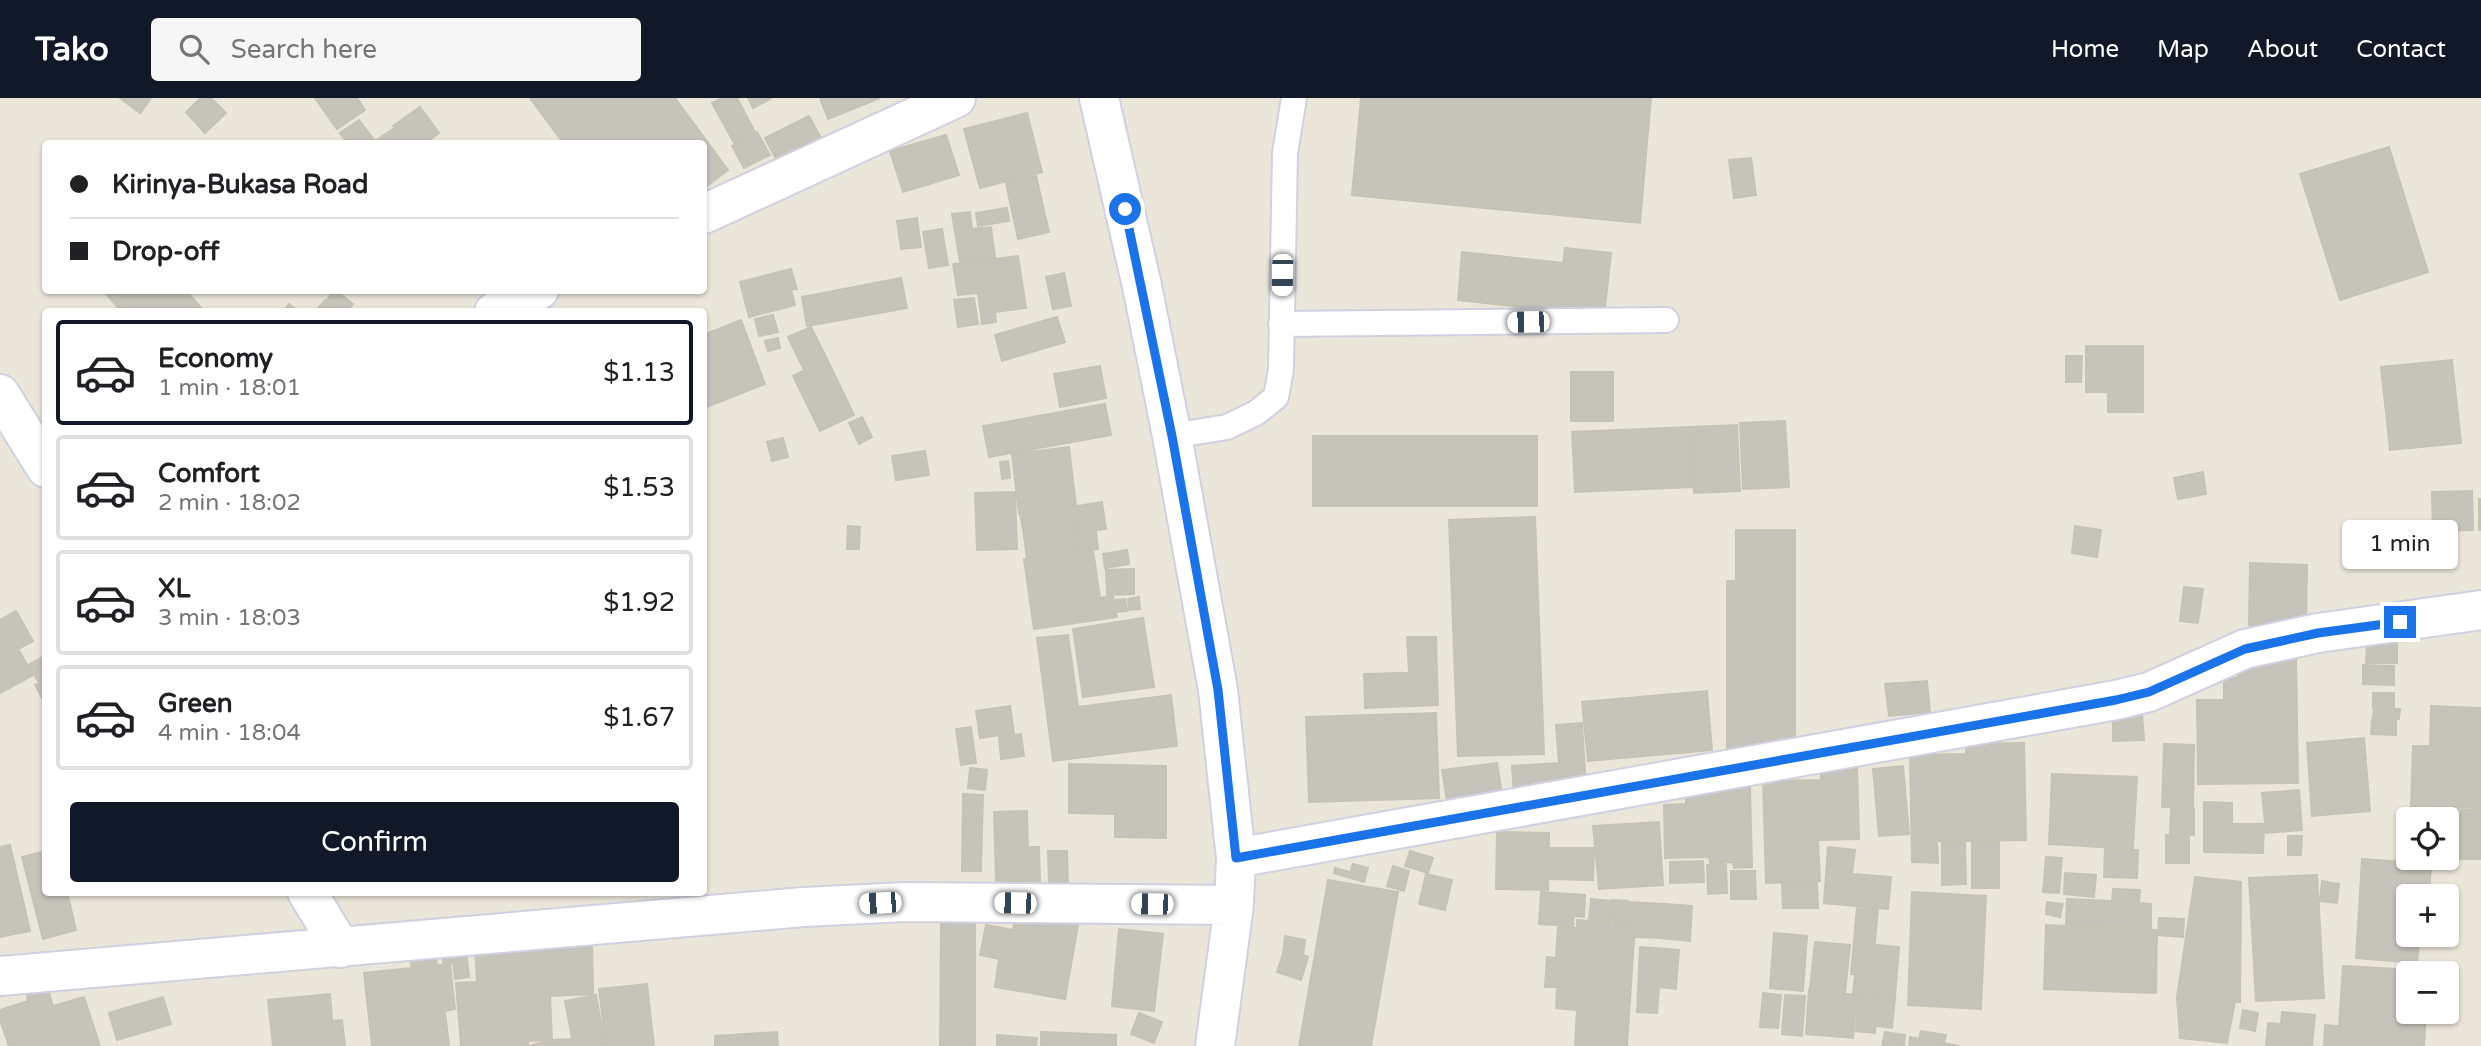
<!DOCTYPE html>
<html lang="en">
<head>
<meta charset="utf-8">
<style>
	body { margin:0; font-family:"Varela Round",sans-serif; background:#f6f6f6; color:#202124; height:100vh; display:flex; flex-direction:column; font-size:26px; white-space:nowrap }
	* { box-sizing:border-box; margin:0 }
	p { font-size:23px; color:#757577 }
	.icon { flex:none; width:38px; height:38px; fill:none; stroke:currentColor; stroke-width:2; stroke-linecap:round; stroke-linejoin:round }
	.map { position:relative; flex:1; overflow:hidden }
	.sheet { position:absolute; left:42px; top:210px; width:665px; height:588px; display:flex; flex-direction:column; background:#fff; border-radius:7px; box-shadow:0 2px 5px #0004 }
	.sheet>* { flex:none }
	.hud { position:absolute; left:42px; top:42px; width:665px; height:154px; border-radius:7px; box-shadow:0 2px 5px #0004; display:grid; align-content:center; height:154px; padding:0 28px; background:#fff }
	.fabs { position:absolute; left:2396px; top:709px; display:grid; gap:14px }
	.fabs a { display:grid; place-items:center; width:63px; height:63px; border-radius:7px; background:#fff; box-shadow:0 2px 5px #0004; font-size:35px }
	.end { position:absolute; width:32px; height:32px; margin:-16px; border:9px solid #1a73e8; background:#fff; box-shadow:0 0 0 4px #fff }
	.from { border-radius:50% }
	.bubble { position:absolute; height:49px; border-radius:7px; background:#fff; box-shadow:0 2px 5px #0004; font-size:23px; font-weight:600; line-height:49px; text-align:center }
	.car { position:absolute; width:21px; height:42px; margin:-21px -10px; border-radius:9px; box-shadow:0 0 5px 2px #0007; background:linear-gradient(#fff 24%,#345 0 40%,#fff 0 76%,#345 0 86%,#fff 0) }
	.hud b { display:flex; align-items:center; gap:24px; height:66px; font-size:26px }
	.hud b+b { border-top:2px solid #e0e0e0 }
	.hud i { width:18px; height:18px; background:#202124 }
	ul { padding:12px 0 0; list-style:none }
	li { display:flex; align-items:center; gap:21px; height:105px; margin:0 14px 10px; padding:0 14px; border:4px solid #e0e0e0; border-radius:7px }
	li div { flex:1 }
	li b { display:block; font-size:26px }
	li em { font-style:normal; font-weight:600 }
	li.selected { border-color:#111827 }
	li>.icon { width:63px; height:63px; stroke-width:1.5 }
	.action { display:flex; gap:14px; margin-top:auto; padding:14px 28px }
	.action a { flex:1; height:80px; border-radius:7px; background:#111827; color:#fff; font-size:28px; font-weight:600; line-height:80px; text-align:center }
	header { display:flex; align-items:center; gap:42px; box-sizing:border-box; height:98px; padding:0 35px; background:#111827; color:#fff }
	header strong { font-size:33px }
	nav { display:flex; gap:38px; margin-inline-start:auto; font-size:24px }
	.search { width:490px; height:63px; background:#f6f6f6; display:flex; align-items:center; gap:18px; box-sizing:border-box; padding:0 24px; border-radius:7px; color:#757577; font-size:26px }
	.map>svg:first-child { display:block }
	.building { fill:#c6c3ba; stroke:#c6c3b4; stroke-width:2 }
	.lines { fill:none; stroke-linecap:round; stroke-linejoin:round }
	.lane-casing { stroke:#d0d0e1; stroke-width:28 }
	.street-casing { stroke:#d0d0e1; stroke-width:42 }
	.lane { stroke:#fff; stroke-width:24 }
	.street { stroke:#fff; stroke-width:38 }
	.route { stroke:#1a73e8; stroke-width:9 }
</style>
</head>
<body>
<header>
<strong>Tako</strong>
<div class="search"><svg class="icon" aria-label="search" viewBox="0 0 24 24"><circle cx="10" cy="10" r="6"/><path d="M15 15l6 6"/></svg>Search here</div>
<nav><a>Home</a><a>Map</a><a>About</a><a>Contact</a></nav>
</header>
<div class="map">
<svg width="2481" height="948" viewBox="0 0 2481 948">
	<rect width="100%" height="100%" fill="#ebe6da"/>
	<path class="building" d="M120 0H151L140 15Z
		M201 0H211L226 15 205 35 186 14Z
		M315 0H357L365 12 337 31Z
		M530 0H675L728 72 704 90V46H564Z
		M722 0H737L755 34 734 45 712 5Z
		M748 0H772L753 10Z
		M820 0H880L828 21Z
		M1361 0H1651L1640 125 1352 97Z
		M420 9 439 35 424 46H406L393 28Z
		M1027 15 1042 74 980 90 964 31Z
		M809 18 823 44 779 67 765 40Z
		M359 22 375 43 393 31 404 46H348L340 35Z
		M757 34 770 57 744 70 732 48Z
		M946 37 959 77 903 94 890 53Z
		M2389 49 2428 174 2340 202 2300 76Z
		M1751 60 1756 97 1734 100 1729 62Z
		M1036 78 1049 134 1018 141 1006 85Z
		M1007 110 1009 123 978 128 976 115Z
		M970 114 972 131 991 129 995 159 960 164 952 116Z
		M917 120 921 149 901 151 897 123Z
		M942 131 948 167 929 170 923 134Z
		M1565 150 1611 155 1604 218 1458 202 1462 154 1563 165Z
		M1018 158 1026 210 995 214 996 224 982 226 978 195 958 197 953 166Z
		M791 171 797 191 791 192 795 207 749 219 740 184Z
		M1064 175 1071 208 1053 211 1046 179Z
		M901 180 907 210 807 228 802 199Z
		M110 192H189L187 194 205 214H122L106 196Z
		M335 192 353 206 345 214H338L326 203Z
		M974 200 978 226 958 229 954 202Z
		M325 202 337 214H315Z
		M289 206 299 214H283Z
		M773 217 778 234 759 238 755 221Z
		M1057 219 1065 244 1002 263 995 237Z
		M741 222 765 286 704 310V229L706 236Z
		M811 229 827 261 804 272 788 239Z
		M778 240 780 250 768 253 765 243Z
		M2086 248H2143V314H2108V294H2086Z
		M2066 258H2082L2081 284H2066Z
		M827 261 854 317 820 333 793 278Z
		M2452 262 2461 345 2390 352 2381 269Z
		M1100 268 1106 300 1060 309 1054 276Z
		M1571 274H1613V323H1571Z
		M1105 306 1111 337 989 359 983 328Z
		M862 319 872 339 859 346 849 325Z
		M1785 323 1789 389 1743 391 1740 325Z
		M1737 327 1740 393 1694 395 1691 329Z
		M1689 329 1692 389 1575 394 1572 334Z
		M1313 338H1537V408H1313Z
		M783 340 788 359 772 363 767 344Z
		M1069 349 1076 408 1019 415 1012 356Z
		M925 353 929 377 896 382 892 358Z
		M1008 363 1010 380 1002 381 1000 364Z
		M2203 374 2206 396 2178 401 2174 380Z
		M2472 393 2473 432 2433 433 2432 394Z
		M1015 394 1017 451 977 452 975 395Z
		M2479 401H2481V432H2479Z
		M1102 404 1106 431 1076 435 1072 409Z
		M1071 409 1074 430 1024 437 1020 416Z
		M1535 419 1544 656 1458 658 1449 422Z
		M848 428 860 429 859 451H847Z
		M2075 428 2101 432 2097 459 2072 455Z
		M1075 430 1079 453 1027 461 1024 438Z
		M1736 432H1795V651L1727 650V483H1736Z
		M1096 433 1098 451 1079 453 1076 435Z
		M1093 452 1100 500 1113 498 1117 519 1034 531 1024 461Z
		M1127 452 1129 466 1105 470 1103 456Z
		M2250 465 2307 467 2306 528 2249 527Z
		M1134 471V496L1107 497 1106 472Z
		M2184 489 2203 491 2198 525 2180 523Z
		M1139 499 1140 511 1129 512 1128 501Z
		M1125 501 1127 513 1117 514 1116 502Z
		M16 513 33 543 18 551 33 577 0 595V522Z
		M1143 520 1154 589 1083 599 1073 531Z
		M1068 537 1078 609 1171 597 1177 648 1053 663 1037 540Z
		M1407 539H1436L1437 574H1409Z
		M2367 545H2397V565H2366Z
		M46 557V607L35 587 39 585 28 567Z
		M2264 559H2296L2298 685 2198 686 2197 602H2224V579L2238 580V568L2264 567Z
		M2363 567 2394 568V587L2363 586Z
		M1437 574 1438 607 1365 610 1364 576Z
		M1927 583 1930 614 1889 618 1885 586Z
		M1707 593 1712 652 1588 663 1582 604Z
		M2373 595H2394V610H2373Z
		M1010 608 1014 635 980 640 976 613Z
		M2431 608 2481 610V710L2411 708 2413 648H2430Z
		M2374 611H2400L2399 621 2373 620Z
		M1436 615 1439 700 1309 704 1306 619Z
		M2113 616H2142L2144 642 2113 643Z
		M2372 622 2396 623V637L2371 636Z
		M1582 625 1586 691 1514 695 1512 668 1559 665 1556 627Z
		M971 629 976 665 961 667 956 631Z
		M1021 636 1024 658 1001 661 999 639Z
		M2364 640 2370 713 2312 718 2307 645Z
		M2024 645 2026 742 1967 743 1966 646Z
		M2164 646 2194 647 2193 709H2162Z
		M1966 656 1967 743H1937L1938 765 1912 764 1910 657Z
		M1497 665 1502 696 1447 703 1442 672Z
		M1069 666 1166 668V740L1115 739V716L1069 715Z
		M1857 667 1859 741 1818 742 1820 783 1766 785 1763 683 1821 682V668Z
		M1903 668 1909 736 1879 738 1873 671Z
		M970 670 987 672 985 692 968 690Z
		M2052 676 2137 679 2133 751 2049 746Z
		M1750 689 1752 769 1734 770 1733 764 1710 765 1709 759 1665 760 1664 707 1686 706V697L1715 696 1714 690Z
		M2299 692 2302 732 2266 735 2262 695Z
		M963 696 983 697 981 773H962Z
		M2204 704 2232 705V726H2264L2263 755 2204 754Z
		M2171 710H2194V737L2170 736Z
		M2402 710 2424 712 2423 721H2408V741H2401Z
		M2431 711 2481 712V761H2432L2446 760V721H2431Z
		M1027 713 1028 749H1039L1040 783 996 784 994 714Z
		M1659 724 1663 787 1599 791 1593 728Z
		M1497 734 1549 735 1548 792 1496 791Z
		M2166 737H2189V765H2166Z
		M2288 738H2302L2301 757H2288Z
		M1999 744V790H1972V745Z
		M1942 745H1965L1966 786 1942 787Z
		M10 747 30 833 0 839V749Z
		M1828 749 1855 752 1852 776 1891 779 1888 811 1824 805Z
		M1548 750H1594L1593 782 1548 781Z
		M2105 751 2138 752 2137 780 2104 779Z
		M46 753V794H67L76 832 43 841 22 759Z
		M1048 753H1067L1068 785H1049Z
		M1410 753 1433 760 1428 775 1405 768Z
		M2046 759 2062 760 2059 795 2043 794Z
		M2362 761 2431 766 2429 798H2408V836H2442L2441 846 2419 844 2417 865 2356 860Z
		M1703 763 1704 784 1670 785V764Z
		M1353 766 1368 770 1364 784 1334 775 1335 770 1350 774Z
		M1726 766 1727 795 1708 796 1707 767Z
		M1393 768 1409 773 1404 793 1387 788Z
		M1731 773H1755L1756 801H1731Z
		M2065 775 2096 777 2094 799 2064 796Z
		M1426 776 1452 782 1445 812 1419 806Z
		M2317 777 2324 900 2256 903 2249 780Z
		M2195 779 2241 784 2240 904H2235L2227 945 2180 940 2177 899Z
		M1328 782 1398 794 1371 948H1299Z
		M2322 783 2339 786 2337 805 2320 803Z
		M1817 785 1818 810H1783L1782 786Z
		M2113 791 2140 792 2139 805 2151 806V830L2066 826 2067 801 2112 803Z
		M1541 794 1585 797 1584 819 1574 818 1573 828 1539 826Z
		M1912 794 1986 798 1981 911 1908 907Z
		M1591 801 1611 803 1610 823 1589 821Z
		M1612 802 1628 803 1626 824 1611 822Z
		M1628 804 1663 806 1661 840 1635 839 1636 825H1627Z
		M2047 804 2063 806 2060 819 2046 816Z
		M1664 806 1692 808 1690 843 1661 840Z
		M1857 809 1878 811 1872 878 1851 876Z
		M1016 816 1078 827 1065 901 995 889 999 861 980 857 986 827 1013 832Z
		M2159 820 2184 821 2183 839 2158 837Z
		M941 822 975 823V948H940Z
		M1577 822 1635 826 1627 948H1575L1577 912 1556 910 1557 889H1545L1547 859 1556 860 1558 829 1577 830Z
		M2046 827 2157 832 2156 895 2044 891Z
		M1119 831 1163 836 1154 913 1112 908Z
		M1774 835 1807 838 1803 893 1770 890Z
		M1285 838 1305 842 1303 857 1308 859 1301 882 1277 874 1283 856Z
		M1815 844 1850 847 1845 895 1810 891Z
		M592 845 593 896 550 898 552 942 528 943V948H461L456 885 477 884 475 849Z
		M1876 847 1899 849 1895 899 1853 895 1855 878 1872 879Z
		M1640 849 1679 852 1676 891 1659 889 1657 915 1637 914Z
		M435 851 437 867 450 866 455 911 445 913 449 948H372L364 875 412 870 409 854Z
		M466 851 469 879 455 881 453 864 443 865V854Z
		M2343 868 2413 872V875H2408V914H2426L2424 948H2324L2325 927 2339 928Z
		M647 886 654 948H606L599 891Z
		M48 892 53 908 84 899 100 948H9L0 922V912L28 903 27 898Z
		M1809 892 1857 897 1853 940 1806 936Z
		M1763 895 1781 897 1778 930 1760 929Z
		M330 896 332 923 342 922 345 948H273L268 902Z
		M1859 896 1879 898 1875 935 1856 933Z
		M596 897 605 948H529L552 942 572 941 565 903Z
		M1785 897 1805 898 1802 938 1782 936Z
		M1879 898 1895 900 1892 930 1876 928Z
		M163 899 171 926 117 942 109 915Z
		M2243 912 2258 915 2255 933 2240 930Z
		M2282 914 2315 917 2312 948H2266L2268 925 2281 926Z
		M1139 915 1162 924 1154 945 1131 936Z
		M1921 933 1946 937 1944 945 1959 948H1909L1910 939 1919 941Z
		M777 934 778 948H715V938Z
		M1041 934 1116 937V948H1041Z
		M1885 934 1905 937 1904 948H1882Z
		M997 937 1037 940 1036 948H997Z"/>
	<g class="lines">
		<g class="lane-casing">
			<path id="lane" d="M1281 226 1666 222
				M1172 338 1227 329 1256 315 1276 299 1281 272 1285 55 1294 0"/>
		</g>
		<g class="street-casing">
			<path id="street" d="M1099 0 1142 188 1172 338 1218 592 1236 760 1234 807 1215 948
				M704 116 956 0
				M494 214 539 192
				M0 296 46 370
				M1236 760 2116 602 2149 594 2245 551 2318 535 2481 512
				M307 794 341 850
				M0 878 804 809 905 804 1234 807"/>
		</g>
		<use href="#lane" class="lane"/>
		<use href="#street" class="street"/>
	</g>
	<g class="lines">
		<path class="route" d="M1125 111 1172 338 1218 592 1236 760 2116 602 2149 594 2245 551 2318 535 2400 524"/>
	</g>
</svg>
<div class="fabs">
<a><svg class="icon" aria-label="locate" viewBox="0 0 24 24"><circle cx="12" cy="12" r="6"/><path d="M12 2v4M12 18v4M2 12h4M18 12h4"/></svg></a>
<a>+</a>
<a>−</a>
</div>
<i class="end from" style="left:1125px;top:111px"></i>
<i class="end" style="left:2400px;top:524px"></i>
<div class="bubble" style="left:2342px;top:422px;width:116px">1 min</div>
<i class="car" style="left:1282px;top:177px;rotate:181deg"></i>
<i class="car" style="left:1528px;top:224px;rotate:269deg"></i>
<i class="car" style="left:880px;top:805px;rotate:267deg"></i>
<i class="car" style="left:1015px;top:805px;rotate:271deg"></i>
<i class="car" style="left:1152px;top:806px;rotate:271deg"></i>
<div class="hud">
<b><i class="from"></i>Kirinya-Bukasa Road</b>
<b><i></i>Drop-off</b>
</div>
<section class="sheet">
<ul>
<li class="selected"><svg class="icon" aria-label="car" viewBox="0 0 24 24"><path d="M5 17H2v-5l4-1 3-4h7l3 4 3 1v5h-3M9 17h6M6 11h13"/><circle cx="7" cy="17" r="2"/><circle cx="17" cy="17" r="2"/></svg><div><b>Economy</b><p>1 min · 18:01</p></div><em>$1.13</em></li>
<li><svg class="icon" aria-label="car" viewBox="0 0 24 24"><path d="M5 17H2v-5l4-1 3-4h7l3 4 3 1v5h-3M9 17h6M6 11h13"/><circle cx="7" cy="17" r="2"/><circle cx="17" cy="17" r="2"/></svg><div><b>Comfort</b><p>2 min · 18:02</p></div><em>$1.53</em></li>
<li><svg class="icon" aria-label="car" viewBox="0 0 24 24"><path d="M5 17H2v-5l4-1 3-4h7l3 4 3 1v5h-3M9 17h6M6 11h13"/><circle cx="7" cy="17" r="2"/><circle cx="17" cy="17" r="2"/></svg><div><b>XL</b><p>3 min · 18:03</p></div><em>$1.92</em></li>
<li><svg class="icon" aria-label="car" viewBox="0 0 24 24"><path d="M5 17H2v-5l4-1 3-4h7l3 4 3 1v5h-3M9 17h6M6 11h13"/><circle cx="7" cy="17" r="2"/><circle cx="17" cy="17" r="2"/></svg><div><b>Green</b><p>4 min · 18:04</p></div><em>$1.67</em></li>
</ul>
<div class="action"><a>Confirm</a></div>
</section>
</div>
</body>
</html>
